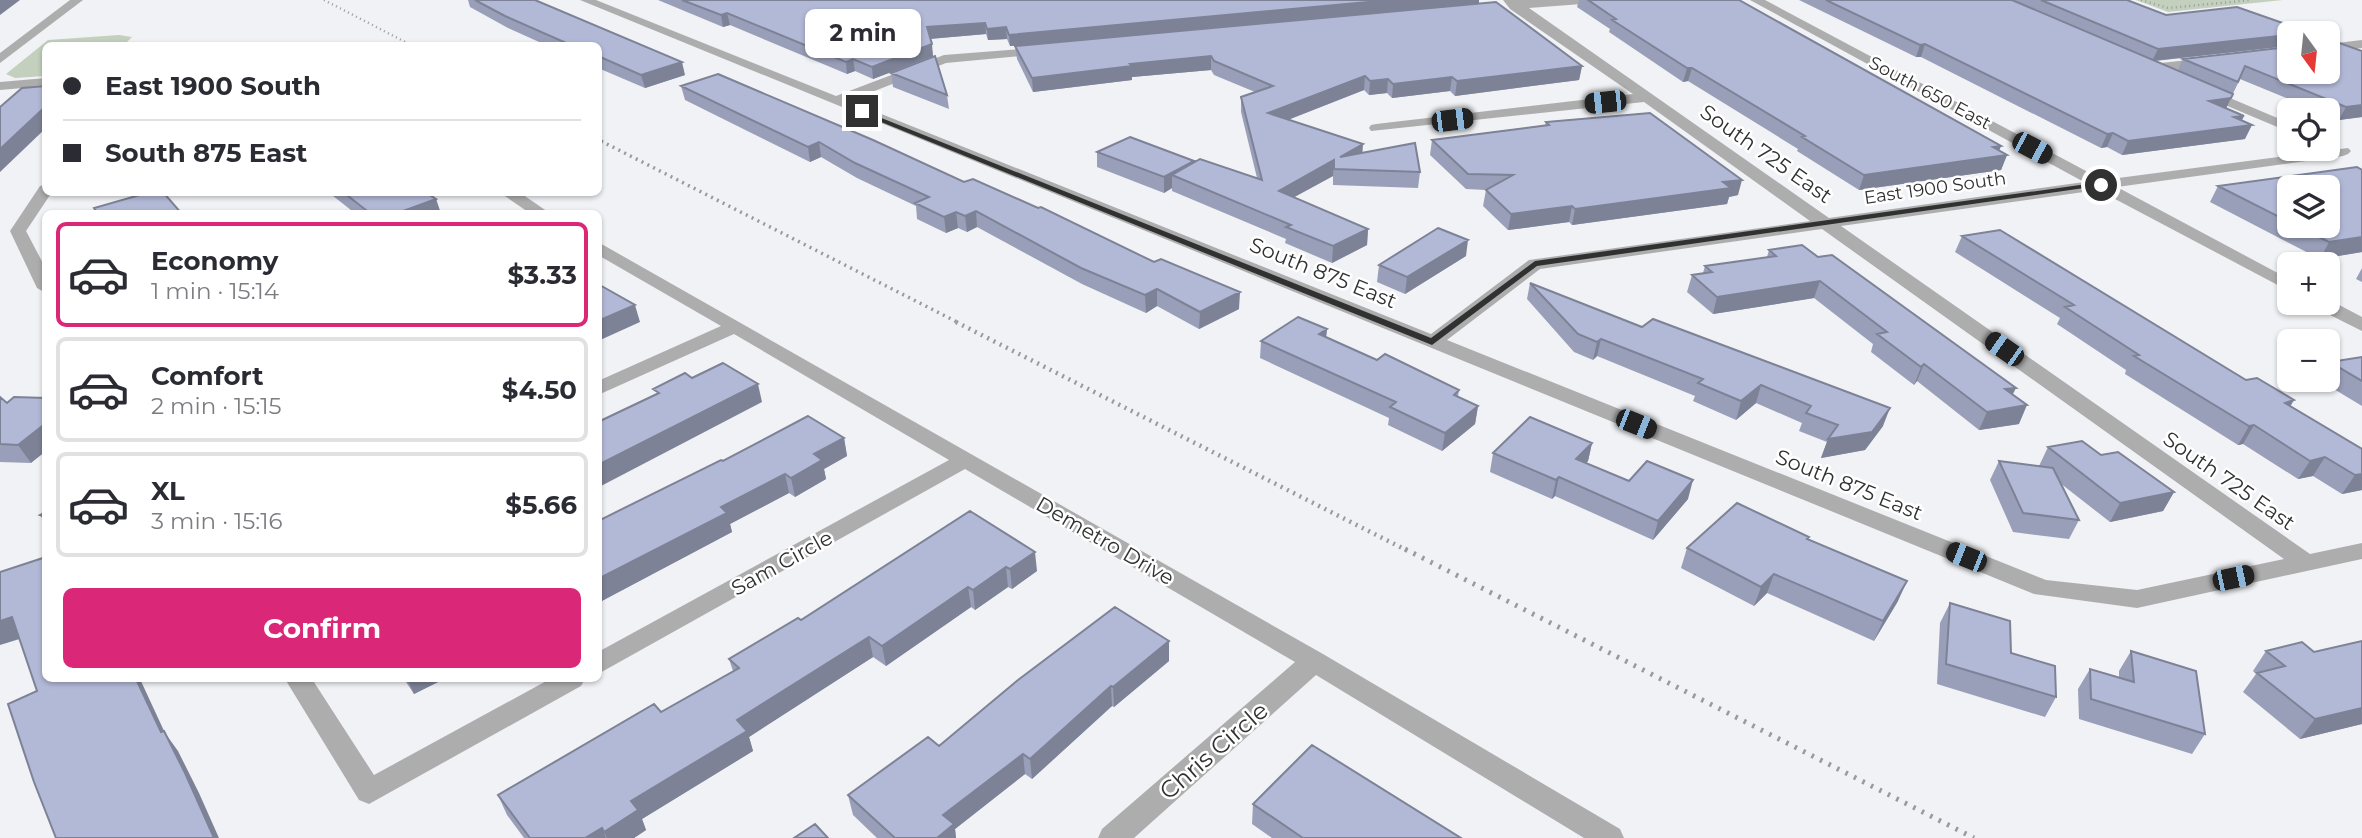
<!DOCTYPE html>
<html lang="en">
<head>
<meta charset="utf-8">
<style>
	body { margin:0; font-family:Montserrat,sans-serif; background:#f2f2f3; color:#2b2b33; height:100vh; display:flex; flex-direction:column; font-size:26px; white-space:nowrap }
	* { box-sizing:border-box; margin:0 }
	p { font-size:23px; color:#7c7c81 }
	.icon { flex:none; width:38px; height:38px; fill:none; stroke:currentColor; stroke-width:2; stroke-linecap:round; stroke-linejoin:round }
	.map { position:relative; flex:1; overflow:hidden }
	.sheet { position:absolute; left:42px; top:210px; width:560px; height:472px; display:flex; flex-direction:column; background:#fff; border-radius:10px; box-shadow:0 2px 5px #0004 }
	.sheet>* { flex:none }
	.top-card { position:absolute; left:42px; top:42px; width:560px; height:154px; border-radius:10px; box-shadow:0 2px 5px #0004; display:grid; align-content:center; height:154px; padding:0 21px; background:#fff }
	.needle { width:46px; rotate:165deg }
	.controls { position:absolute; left:2277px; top:21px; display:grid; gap:14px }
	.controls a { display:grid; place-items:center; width:63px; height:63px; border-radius:10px; background:#fff; box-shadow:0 2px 5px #0004; font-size:35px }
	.end { position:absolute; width:32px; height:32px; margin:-16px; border:9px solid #313132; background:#fff; box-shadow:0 0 0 4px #fff }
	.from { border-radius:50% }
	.bubble { position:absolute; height:49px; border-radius:10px; background:#fff; box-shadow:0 2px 5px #0004; font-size:23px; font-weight:700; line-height:49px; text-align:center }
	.car { position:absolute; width:21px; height:42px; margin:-21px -10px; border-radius:9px; box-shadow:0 0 5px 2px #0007; background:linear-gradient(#222 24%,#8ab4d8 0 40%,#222 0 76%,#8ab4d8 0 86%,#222 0) }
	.top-card b { display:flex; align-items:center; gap:24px; height:66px; font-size:26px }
	.top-card b+b { border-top:2px solid #e1e1e2 }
	.top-card i { width:18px; height:18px; background:#2b2b33 }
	ul { padding:12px 0 0; list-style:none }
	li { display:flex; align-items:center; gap:21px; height:105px; margin:0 14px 10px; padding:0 7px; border:4px solid #e1e1e2; border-radius:10px }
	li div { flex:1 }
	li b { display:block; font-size:26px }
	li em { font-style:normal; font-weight:700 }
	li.selected { border-color:#db2777 }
	li>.icon { width:63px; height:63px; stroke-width:1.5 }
	.button { display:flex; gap:14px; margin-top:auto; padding:14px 21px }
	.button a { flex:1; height:80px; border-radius:10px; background:#db2777; color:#fff; font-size:28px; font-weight:700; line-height:80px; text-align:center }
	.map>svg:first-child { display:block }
	.green { fill:#c3d0bd }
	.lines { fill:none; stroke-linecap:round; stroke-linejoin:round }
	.path-far3 { stroke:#9a9a9c; stroke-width:2.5; stroke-dasharray:1 3.5; stroke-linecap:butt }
	.path-far2 { stroke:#9a9a9c; stroke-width:3.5; stroke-dasharray:2 4.5; stroke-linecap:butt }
	.path-far1 { stroke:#9a9a9c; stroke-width:4.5; stroke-dasharray:2 5; stroke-linecap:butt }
	.path { stroke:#9a9a9c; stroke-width:5; stroke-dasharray:2.5 7; stroke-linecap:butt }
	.minor { fill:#aeadae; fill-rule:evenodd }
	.wall { fill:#999fb9; fill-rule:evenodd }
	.shaded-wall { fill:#7d8296 }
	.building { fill:#b2b9d7; stroke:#7d8296; stroke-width:2 }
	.route { fill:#313132 }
	.labels { text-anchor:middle; stroke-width:5; stroke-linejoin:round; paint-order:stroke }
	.far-street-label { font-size:18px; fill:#313132; stroke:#fff }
	.street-label { font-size:21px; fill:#313132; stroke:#fff }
	.near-street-label { font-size:24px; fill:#313132; stroke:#fff }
</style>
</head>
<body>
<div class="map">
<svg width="2362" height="838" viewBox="0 0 2362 838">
	<rect width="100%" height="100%" fill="#f1f2f5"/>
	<path class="green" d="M2136 0H2283L2168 12Z
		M119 35 132 37 124 45 46 46 45 76 15 78 6 74 48 40Z"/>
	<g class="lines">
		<path class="path-far3" d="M324 0 413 46
			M2141 0 2168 8 2252 0
			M93 46 118 43 115 46
			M598 140 604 143"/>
		<path class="path-far2" d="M601 141 959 323"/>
		<path class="path-far1" d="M956 322 1408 551"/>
		<path class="path" d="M1405 549 1974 838"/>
		<path class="minor" d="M70 0H83L0 63V53Z
			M580 0H596L836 96 944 55 1047 47 1048 50 1042 54 946 63 849 101 1431 334 1529 260 1810 221 1644 102 1371 131 1369 128 1371 125 1376 124 1633 94 1510 9 1503 0H1588L1582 4 1529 8 1829 218 2084 182 1750 0H1765L2103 180 2348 148 2351 151 2348 154 2343 156 2117 187 2289 279V291L2098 190 1841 226 2310 554 2362 543V559L2137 608 2034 594ZM1822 229 2284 559 2137 590 2046 580 1447 340 1540 269Z
			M2362 40V48L2328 52V44Z
			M2207 58 2214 62 2212 65 2151 72 2144 68 2151 64Z
			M46 78V86L0 90V82Z
			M2204 87 2289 123V132L2199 94 2197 91Z
			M46 184V192H52L26 231 46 269V293L37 288 10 231 40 186Z
			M499 192H519L551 214H531Z
			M598 242 1323 654 1620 829 1624 838H1584L1316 675 1134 838H1098L1102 829 1295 662 965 469 598 674V652L949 460 734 334 598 395V381L721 326 598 255Z
			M2328 299 2362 317V331L2314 307 2312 303H2328Z
			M285 679H312L374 775 550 679H585L581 686 369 804 359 800Z"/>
	</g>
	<path class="wall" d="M468 0H535L685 75 645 88 598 68V46H548L508 28 470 7Z
		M658 0H1479V3L1582 66 1579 80 1455 96 1450 91 1392 98 1387 93 1369 95 1364 90 1288 120 1362 153 1420 172 1418 188 1333 185V176L1294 197 1368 229 1367 245 1332 263 1285 243 1286 239 1172 191V188L1164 193 1097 167V152L1194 163 1257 178 1241 112V97L1255 92 1214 75 1211 70 1132 77V80L1033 92 1017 59 1015 46H1010L1007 39 988 40 986 34 930 39 933 56 873 79 855 71 847 74 730 25 723 27Z
		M1579 0H1739L2001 146 1999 150 2007 155 2001 170 1859 190 1797 151 1798 149 1688 81 1683 82 1609 32 1610 29 1577 7Z
		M1799 0H2127L2166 15 2289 33V46L2155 61 2177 71 2183 59 2289 47 2362 117 2339 120 2328 115V110H2315L2240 79 2226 108 2244 116 2242 120 2245 139 2122 155 2107 147 2101 148 1921 57H1916Z
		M891 73 947 95 949 109 893 87Z
		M681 86 964 182 1239 309 1199 329 1157 306 1146 313 1082 284 977 227 967 232 958 228 946 233 917 219 916 206 857 178 821 157 810 162 685 100Z
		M1546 122 1738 195 1729 197 1727 204 1572 225 1569 222 1508 230 1483 206 1486 190 1466 189 1430 155 1432 140 1545 125Z
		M2362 170V252L2320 259 2210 202 2218 186ZM2289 187 2328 226H2289Z
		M328 192H425L436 199 441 214H356Z
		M1962 236 2246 380 2362 449V490L2342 494 2313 476 2298 479 2243 444 2238 445 2125 374 2126 370 2057 324 2060 318 1955 252Z
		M1769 250 2012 395 2019 424 1979 430 1917 381 1914 385 1871 352 1873 344 1814 298 1713 314 1687 292 1692 275 1703 273 1705 266 1767 257Z
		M1466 256 1405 294 1377 282 1379 265Z
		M2362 268V282L2356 279Z
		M1530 283 1883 426 1865 450 1821 458 1827 442 1799 431 1802 423 1756 403 1736 420 1693 401 1695 396 1597 356 1593 360 1574 352 1527 299Z
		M1327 329 1326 337 1377 360 1459 390 1458 397 1478 406 1475 424 1442 451 1388 425 1389 418 1260 358 1261 341Z
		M2362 357V406L2319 380H2328V366L2330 362Z
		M0 397 31 463 0 462Z
		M844 438 847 456 824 469 826 479 795 497 789 493 730 524 732 532 598 603V521Z
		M1592 443 1588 461 1586 463 1629 481 1688 499 1653 540 1555 496 1552 499 1490 472 1493 453Z
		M2048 447 2101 455 2174 492 2163 511 2110 522 2060 483 2079 520 2069 539 2013 532 1990 480 1999 461 2039 466Z
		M970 511 1037 571 1012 589 1008 587 975 610 971 607 886 666 873 657 749 737 753 751 642 819 646 830 634 838H524L507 815 498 795 661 712 733 671 729 659 801 620Z
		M46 512V524L40 515Z
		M1808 539 1898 601 1874 641 1767 593 1754 606 1681 568 1687 548Z
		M1950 603 2011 653 2056 697 2045 717 1937 684 1940 623Z
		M2131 651 2205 734 2192 754 2079 719 2078 689 2090 669 2119 678V671Z
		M2266 651 2362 724 2300 739 2243 692 2256 674 2253 671Z
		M1169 661 1114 707 1112 706 1032 779 1025 774 955 829 956 838H877L853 815 848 795 939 746Z
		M404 679H444L414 694Z
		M1253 804 1461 838H1272L1252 824Z"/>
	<path class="shaded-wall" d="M0 0H20L0 15Z
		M1390 0H1479V3L1010 46 1009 35Z
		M727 13 730 25 723 27 721 15Z
		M985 23 986 34 928 39 927 27Z
		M1006 27 1007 39 988 40 987 29Z
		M2289 35V46L2152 61 2158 49Z
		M932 44 933 56 873 79 872 67Z
		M1925 44 1921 57H1916L1920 45Z
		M1211 56V70L1132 77V80L1033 92 1032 78 1130 64Z
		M853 59 855 71 847 74 846 62Z
		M682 62 685 75 645 88 641 75Z
		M1582 66 1579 80 1455 96 1457 81Z
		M1687 68H1692L1688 81 1683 82Z
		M1365 76 1364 90 1267 128 1268 113Z
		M1452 77 1450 91 1392 98 1393 84Z
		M1388 79 1387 93 1369 95 1370 81Z
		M2231 98 2225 111 2209 101Z
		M2362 105V117L2339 120 2346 107Z
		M46 106V128L0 172V149Z
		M2244 116 2238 127 2252 125 2245 139 2122 155 2128 141Z
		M2113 133 2107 147 2101 148 2107 134Z
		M819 142 821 157 810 162 808 147Z
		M1363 144 1362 159 1340 157Z
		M2001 146 1997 156 2007 155 2001 170 1859 190 1864 175Z
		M1334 160 1333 176 1278 206 1279 191Z
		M1194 161V176L1172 175V188L1164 193V177Z
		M1742 180 1738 195 1729 197 1727 204 1572 225 1575 209 1723 182Z
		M436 199 441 214H395Z
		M1572 206 1569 222 1508 230 1511 214Z
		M976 211 977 227 967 232 965 216Z
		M956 212 958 228 946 233 944 217Z
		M1368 229 1367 245 1332 263 1333 246Z
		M2362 237V252L2320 259 2329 242Z
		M1468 240 1466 256 1405 294 1407 277Z
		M1820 281 1814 298 1713 314 1717 297Z
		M1157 289V306L1146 313 1145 295Z
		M1240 292 1239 309 1199 329 1200 312Z
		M635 305 640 322 598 341V321Z
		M1327 329 1325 347 1319 334Z
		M1601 339 1597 356 1593 360 1597 342Z
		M1924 364 1917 381 1914 385 1921 367Z
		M758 384 762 402 601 486 598 480V465Z
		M1761 385 1756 403 1736 420 1741 401Z
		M2016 388 2007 406 2005 389Z
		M2294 400 2283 419 2285 403Z
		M2027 405 2019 424 1979 430 1987 412Z
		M1478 406 1475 424 1442 451 1445 433Z
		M1890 408 1883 426 1865 450 1821 458 1828 439Z
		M46 423V451L31 463 18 445Z
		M2254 425 2243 444 2238 445 2249 426Z
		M844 438 847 456 824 469 826 479 795 497 791 478 814 454Z
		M1592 443 1588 461 1572 477 1576 459Z
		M2325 457 2313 476 2298 479 2310 461Z
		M785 474 789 493 730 524 732 532 598 603V579L721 507Z
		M2362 474V490L2342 494 2355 475Z
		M1559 477 1555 496 1552 499 1556 480Z
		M1693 480 1688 499 1653 540 1658 521Z
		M2174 492 2163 511 2110 522 2120 503Z
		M1035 552 1037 571 1012 589 1010 569Z
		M1006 567 1008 587 975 610 973 590Z
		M1774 574 1767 593 1754 606 1761 587Z
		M1907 581 1898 601 1874 641 1883 621Z
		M968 587 971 607 886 666 882 646Z
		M12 617 26 637 0 645V621Z
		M869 637 873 657 749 737 753 751 642 819 646 830 634 838H607L604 832 631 801 737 720Z
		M1169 641V661L1114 707 1113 687Z
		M136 679H140L165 733 178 751 199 793 219 838H214L161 732Z
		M407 679H444L414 694Z
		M1111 686 1112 706 1032 779 1030 759Z
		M2362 708V724L2300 739 2315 719Z
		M1023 754 1025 774 955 829 956 838H937L943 815Z
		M602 828 606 838H585Z"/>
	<path class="building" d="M475 0H535L682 62 641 75 598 56V46H573L505 16Z
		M682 0H1390L1009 35 1006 27 987 29 985 23 927 27 932 44 872 67 853 59 846 62 727 13 721 15Z
		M1588 0H1739L2001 146 1993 147 2007 155 1864 175 1802 137 1805 136 1692 68H1687L1612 20 1616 19Z
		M1826 0H2012L2233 94 2231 98 2209 101 2244 116 2234 117 2252 125 2128 141 2113 133 2107 134 1925 44 1920 45Z
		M2041 0H2127L2166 15 2237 7 2311 33H2289V35L2158 49Z
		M1496 2 1582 66 1457 81 1452 77 1393 84 1388 79 1370 81 1365 76 1268 113 1363 144 1340 157 1415 143 1420 172 1334 169V160L1279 191 1368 229 1333 246 1286 227 1291 225 1172 175 1200 159 1262 180 1241 97 1273 86 1214 61 1211 56 1130 64 1132 66 1032 78 1015 46Z
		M2328 39 2362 51V105L2346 107 2245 66 2238 82 2183 59 2289 47V72H2328Z
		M935 56 947 95 891 73Z
		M718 74 873 140 964 182 973 179 1038 208 1041 207 1154 262 1161 259 1240 292 1200 312 1157 289 1145 295 1081 268 976 211 965 216 956 212 944 217 915 203 929 197 855 163 819 142 808 147 681 86Z
		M46 86V100L44 102H46V106L0 149V107L22 88Z
		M1650 113 1742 180 1723 182 1731 188 1575 209 1572 206 1511 214 1486 190 1513 175 1468 174 1432 140 1549 125 1546 122Z
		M1130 137 1194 161 1164 177 1097 152Z
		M2357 167 2362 170V237L2329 242 2296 226H2328V187H2289V222L2218 186Z
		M150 192H163L182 214H98L94 208Z
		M343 192H425L436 199 395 214H371Z
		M1438 228 1468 240 1407 277 1379 265Z
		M2000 230 2246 380 2257 378 2294 400 2285 403 2362 449V474L2355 475 2325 457 2310 461 2254 425 2249 426 2134 356 2139 355 2065 307 2074 305 1962 236Z
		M1802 245 1818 257 1832 255 2016 388 2005 389 2027 405 1987 412 1924 364 1921 367 1877 334 1887 332 1820 281 1717 297 1692 275 1712 272 1705 266 1776 256 1769 250Z
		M1530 283 1642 327 1653 319 1890 408 1872 432 1828 439 1838 425 1806 413 1811 406 1761 385 1741 401 1698 383 1703 379 1601 339 1597 342 1578 334Z
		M598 284 635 305 598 321Z
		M1298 317 1327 329 1319 334 1377 360 1385 354 1459 390 1454 395 1478 406 1445 433 1390 407 1396 402 1261 341Z
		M2362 357V381L2330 362Z
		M723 363 758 384 598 465V422L659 393 653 389 685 373 692 378Z
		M0 397 7 403 14 397 46 398V423L18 445 0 444Z
		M808 416 844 438 814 454 822 460 791 478 785 474 721 507 727 513 598 579V521L721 460 723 461Z
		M1530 417 1592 443 1576 459 1629 481 1647 461 1693 480 1658 521 1559 477 1556 480 1493 453Z
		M2082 441 2101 455 2118 452 2174 492 2120 503 2048 447Z
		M1999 461 2053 468 2079 520 2023 513Z
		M1737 503 1809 537 1807 539 1907 581 1883 621 1774 574 1761 587 1687 548Z
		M970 511 1035 552 1010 569 1006 567 973 590 968 587 882 646 869 637 737 720 747 731 631 801 638 810 604 832 602 828 585 838H530L498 795 654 704 661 712 739 668 729 659 798 618 801 620Z
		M46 512V517L40 515Z
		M46 557V679H136L161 732 164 731 185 773 214 838H56L34 782 8 704 37 691 12 617 0 621V572Z
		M1950 603 2010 621 2011 653 2055 666 2056 697 1946 664Z
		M1115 607 1169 641 1113 687 1111 686 1030 759 1023 754 943 815 954 824 937 838H895L848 795 928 737 939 746 1018 680Z
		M2362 641V708L2315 719 2257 673 2285 666 2266 651 2302 642 2314 652Z
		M2131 651 2196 671 2205 734 2091 699 2090 669 2134 682Z
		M1312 745 1461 838H1303L1253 804Z
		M815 824 828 838H794Z"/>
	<path class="route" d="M859 109 1431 338 1535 261 2101 182 2105 185 1537 266 1432 345 859 113Z"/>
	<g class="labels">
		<g class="far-street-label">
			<text transform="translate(1930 93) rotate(28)" y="6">South 650 East</text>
			<text transform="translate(1935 188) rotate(-8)" y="6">East 1900 South</text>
		</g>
		<g class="street-label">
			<text transform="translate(1766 154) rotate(35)" y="7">South 725 East</text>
			<text transform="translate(1323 273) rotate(22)" y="7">South 875 East</text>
			<text transform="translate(2229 481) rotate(35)" y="7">South 725 East</text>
			<text transform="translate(1849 485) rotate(22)" y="7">South 875 East</text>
			<text transform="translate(1105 541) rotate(30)" y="7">Demetro Drive</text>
			<text transform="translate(782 563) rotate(-29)" y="7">Sam Circle</text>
		</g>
		<g class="near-street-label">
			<text transform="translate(1214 751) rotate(-41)" y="8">Chris Circle</text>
		</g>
	</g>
</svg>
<div class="controls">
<a><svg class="needle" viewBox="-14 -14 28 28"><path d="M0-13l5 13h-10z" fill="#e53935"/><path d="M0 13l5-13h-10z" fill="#7c7c81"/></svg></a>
<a><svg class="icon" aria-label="locate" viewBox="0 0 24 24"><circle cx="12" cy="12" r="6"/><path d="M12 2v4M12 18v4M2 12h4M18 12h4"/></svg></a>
<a><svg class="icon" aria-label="layers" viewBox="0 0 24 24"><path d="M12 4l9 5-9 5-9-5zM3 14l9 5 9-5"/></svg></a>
<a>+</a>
<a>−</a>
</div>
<i class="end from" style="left:2101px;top:185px"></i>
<i class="end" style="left:862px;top:111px"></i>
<div class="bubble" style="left:805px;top:9px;width:116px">2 min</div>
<i class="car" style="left:1605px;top:102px;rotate:264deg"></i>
<i class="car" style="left:1452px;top:120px;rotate:83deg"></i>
<i class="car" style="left:2032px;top:148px;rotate:118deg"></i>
<i class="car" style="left:2004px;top:349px;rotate:305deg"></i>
<i class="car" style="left:1636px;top:424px;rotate:112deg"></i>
<i class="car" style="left:1966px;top:557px;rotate:292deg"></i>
<i class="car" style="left:2233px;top:578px;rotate:78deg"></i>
<div class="top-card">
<b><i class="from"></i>East 1900 South</b>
<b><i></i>South 875 East</b>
</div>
<section class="sheet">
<ul>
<li class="selected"><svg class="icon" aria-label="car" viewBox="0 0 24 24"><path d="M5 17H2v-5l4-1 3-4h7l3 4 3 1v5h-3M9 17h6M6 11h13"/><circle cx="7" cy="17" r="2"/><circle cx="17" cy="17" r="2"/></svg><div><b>Economy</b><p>1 min · 15:14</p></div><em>$3.33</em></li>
<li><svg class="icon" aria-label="car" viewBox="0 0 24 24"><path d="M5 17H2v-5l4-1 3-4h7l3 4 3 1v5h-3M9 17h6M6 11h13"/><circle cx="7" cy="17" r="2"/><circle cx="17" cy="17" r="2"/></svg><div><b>Comfort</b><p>2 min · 15:15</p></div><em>$4.50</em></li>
<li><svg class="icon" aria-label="car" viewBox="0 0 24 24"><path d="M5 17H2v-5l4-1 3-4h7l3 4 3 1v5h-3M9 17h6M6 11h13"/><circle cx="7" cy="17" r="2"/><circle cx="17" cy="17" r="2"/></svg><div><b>XL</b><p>3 min · 15:16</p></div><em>$5.66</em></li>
</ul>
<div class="button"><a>Confirm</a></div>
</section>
</div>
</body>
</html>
